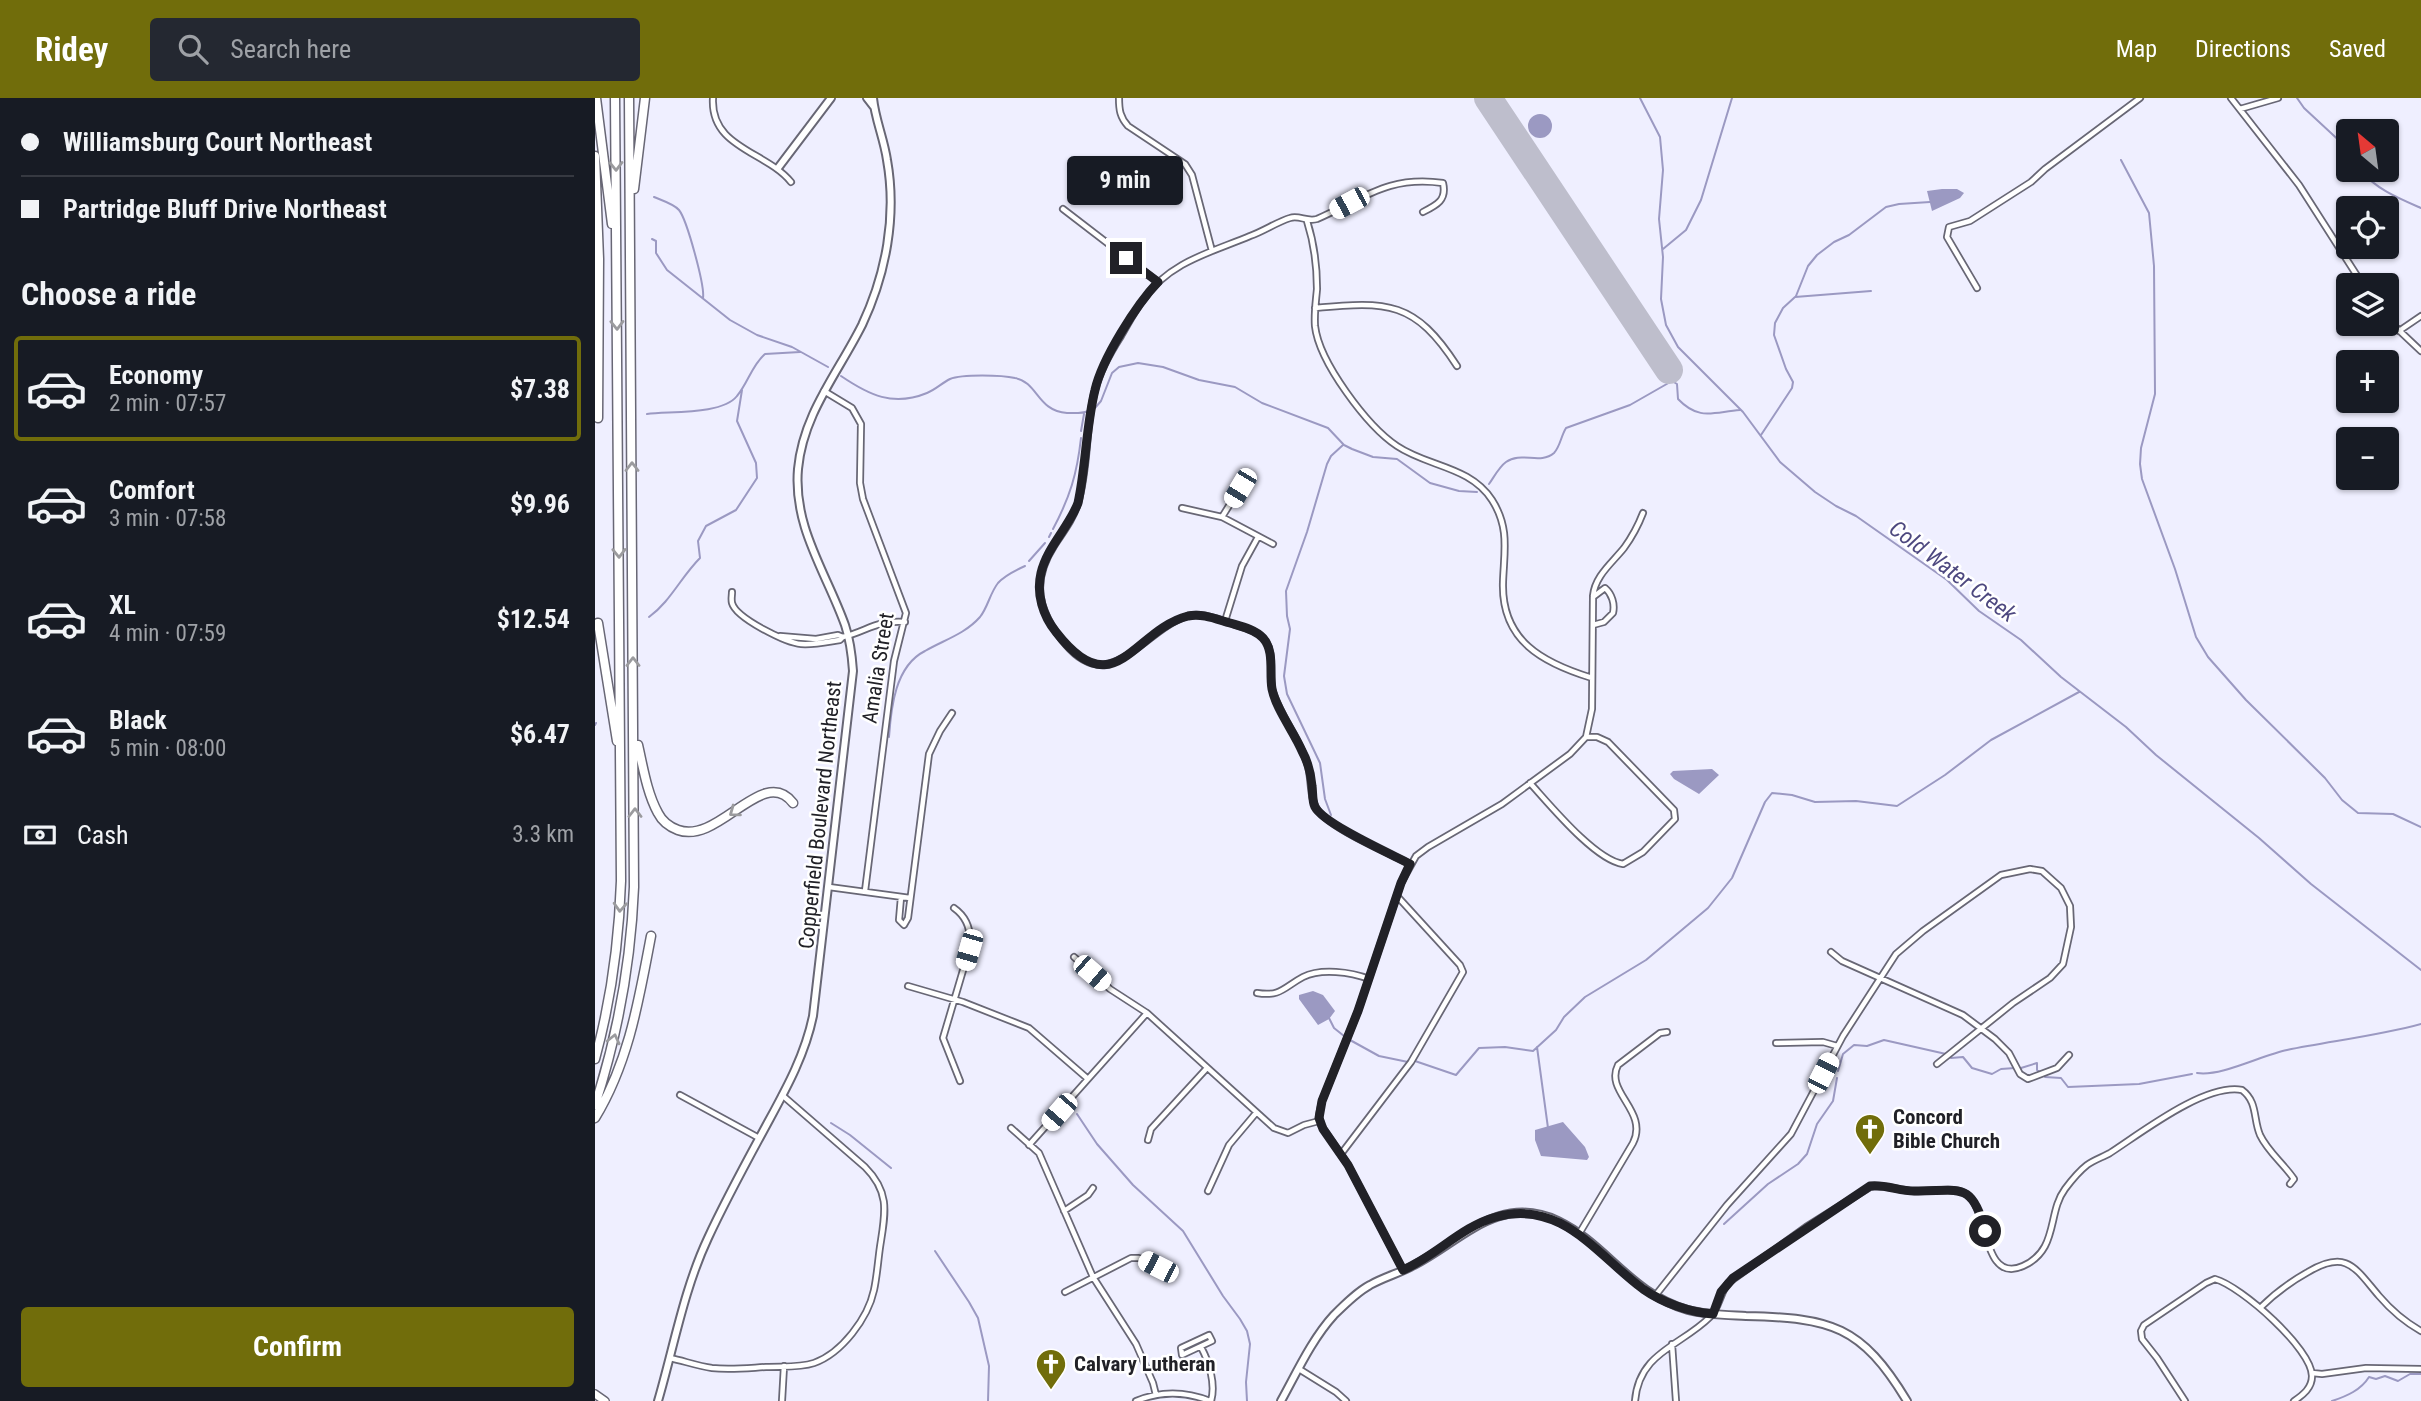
<!DOCTYPE html>
<html lang="en">
<head>
<meta charset="utf-8">
<style>
	body { margin:0; font-family:"Roboto Condensed",sans-serif; background:#242831; color:#f1f3f6; height:100vh; display:flex; flex-direction:column; font-size:26px; white-space:nowrap }
	* { box-sizing:border-box; margin:0 }
	p { font-size:23px; color:#9ea1a6 }
	.icon { flex:none; width:38px; height:38px; fill:none; stroke:currentColor; stroke-width:2; stroke-linecap:round; stroke-linejoin:round }
	.map { position:relative; flex:1; overflow:hidden }
	.drawer { display:flex; flex-direction:column; background:#171b24; width:595px }
	.drawer>* { flex:none }
	.hud { display:grid; align-content:center; height:154px; padding:0 21px; background:#171b24 }
	.needle { width:46px; rotate:331deg }
	.buttons { position:absolute; left:1741px; top:21px; display:grid; gap:14px }
	.buttons a { display:grid; place-items:center; width:63px; height:63px; border-radius:7px; background:#171b24; box-shadow:0 2px 5px #0004; font-size:35px }
	.end { position:absolute; width:32px; height:32px; margin:-16px; border:9px solid #212127; background:#fff; box-shadow:0 0 0 4px #fff }
	.from { border-radius:50% }
	.bubble { position:absolute; height:49px; border-radius:7px; background:#171b24; box-shadow:0 2px 5px #0004; font-size:23px; font-weight:700; line-height:49px; text-align:center }
	.car { position:absolute; width:21px; height:42px; margin:-21px -10px; border-radius:9px; box-shadow:0 0 5px 2px #0007; background:linear-gradient(#fff 24%,#345 0 40%,#fff 0 76%,#345 0 86%,#fff 0) }
	.hud b { display:flex; align-items:center; gap:24px; height:66px; font-size:26px }
	.hud b+b { border-top:2px solid #363941 }
	.hud i { width:18px; height:18px; background:#f1f3f6 }
	ul { padding:0; list-style:none }
	li { display:flex; align-items:center; gap:21px; height:105px; margin:0 14px 10px; padding:0 7px; border:4px solid transparent; border-radius:7px }
	li div { flex:1 }
	li b { display:block; font-size:26px }
	li em { font-style:normal; font-weight:700 }
	li.active { border-color:#716d0b }
	li>.icon { width:63px; height:63px; stroke-width:1.5 }
	h2 { padding:0 21px; font-size:32px; line-height:84px }
	.pay { display:flex; align-items:center; gap:18px; height:77px; padding:0 21px; font-size:26px }
	.pay p { margin-inline-start:auto }
	.cta { display:flex; gap:14px; margin-top:auto; padding:14px 21px }
	.cta a { flex:1; height:80px; border-radius:7px; background:#716d0b; color:#fff; font-size:28px; font-weight:700; line-height:80px; text-align:center }
	header { display:flex; align-items:center; gap:42px; box-sizing:border-box; height:98px; padding:0 35px; background:#716d0b; color:#fff }
	header strong { font-size:33px }
	nav { display:flex; gap:38px; margin-inline-start:auto; font-size:24px }
	.search { width:490px; height:63px; background:#242831; display:flex; align-items:center; gap:18px; box-sizing:border-box; padding:0 24px; border-radius:7px; color:#9ea1a6; font-size:26px }
	main { display:flex; flex:1; min-height:0 }
	.map>svg:first-child { display:block }
	.water { fill:#9b99c2 }
	.lines { fill:none; stroke-linecap:round; stroke-linejoin:round }
	.stream { stroke:#9b99c2; stroke-width:2 }
	.runway { stroke:#bebecc; stroke-width:28 }
	.street-casing { stroke:#686775; stroke-width:8 }
	.secondary-casing { stroke:#686775; stroke-width:10 }
	.primary-casing { stroke:#686775; stroke-width:10 }
	.highway-casing { stroke:#686775; stroke-width:11 }
	.street { stroke:#fff; stroke-width:4.5 }
	.secondary { stroke:#fff; stroke-width:6 }
	.primary { stroke:#fff; stroke-width:7 }
	.highway { stroke:#fff; stroke-width:8 }
	.oneway { stroke:#9b9b9e }
	.route { stroke:#212127; stroke-width:9 }
	.labels { text-anchor:middle; stroke-width:5; stroke-linejoin:round; paint-order:stroke }
	.street-label { font-size:21px; fill:#212127; stroke:#fff }
	.poi-label { font-size:21px; font-weight:bold; fill:#212127; stroke:#fff; text-anchor:start }
	.water-label { font-size:23px; font-style:italic; fill:#4d487f; stroke:#fff }
</style>
</head>
<body>
<header>
<strong>Ridey</strong>
<div class="search"><svg class="icon" aria-label="search" viewBox="0 0 24 24"><circle cx="10" cy="10" r="6"/><path d="M15 15l6 6"/></svg>Search here</div>
<nav><a>Map</a><a>Directions</a><a>Saved</a></nav>
</header>
<main>
<section class="drawer">
<div class="hud">
<b><i class="from"></i>Williamsburg Court Northeast</b>
<b><i></i>Partridge Bluff Drive Northeast</b>
</div>
<h2>Choose a ride</h2>
<ul>
<li class="active"><svg class="icon" aria-label="car" viewBox="0 0 24 24"><path d="M5 17H2v-5l4-1 3-4h7l3 4 3 1v5h-3M9 17h6M6 11h13"/><circle cx="7" cy="17" r="2"/><circle cx="17" cy="17" r="2"/></svg><div><b>Economy</b><p>2 min · 07:57</p></div><em>$7.38</em></li>
<li><svg class="icon" aria-label="car" viewBox="0 0 24 24"><path d="M5 17H2v-5l4-1 3-4h7l3 4 3 1v5h-3M9 17h6M6 11h13"/><circle cx="7" cy="17" r="2"/><circle cx="17" cy="17" r="2"/></svg><div><b>Comfort</b><p>3 min · 07:58</p></div><em>$9.96</em></li>
<li><svg class="icon" aria-label="car" viewBox="0 0 24 24"><path d="M5 17H2v-5l4-1 3-4h7l3 4 3 1v5h-3M9 17h6M6 11h13"/><circle cx="7" cy="17" r="2"/><circle cx="17" cy="17" r="2"/></svg><div><b>XL</b><p>4 min · 07:59</p></div><em>$12.54</em></li>
<li><svg class="icon" aria-label="car" viewBox="0 0 24 24"><path d="M5 17H2v-5l4-1 3-4h7l3 4 3 1v5h-3M9 17h6M6 11h13"/><circle cx="7" cy="17" r="2"/><circle cx="17" cy="17" r="2"/></svg><div><b>Black</b><p>5 min · 08:00</p></div><em>$6.47</em></li>
</ul>
<div class="pay"><svg class="icon" aria-label="cash" viewBox="0 0 24 24"><path d="M3 7h18v10H3z"/><circle cx="12" cy="12" r="2"/></svg>Cash<p>3.3 km</p></div>
<div class="cta"><a>Confirm</a></div>
</section>
<div class="map">
<svg width="1826" height="1303" viewBox="0 0 1826 1303">
	<rect width="100%" height="100%" fill="#efefff"/>
	<path class="water" d="M933 28a12 12 0 1 1 24 0a12 12 0 1 1-24 0Z
		M1347 91H1362L1369 95 1365 100 1337 113 1332 93Z
		M1117 671 1124 677 1104 696 1079 681 1075 676 1078 673Z
		M718 893 728 897 740 913 734 921 723 927 704 901V897Z
		M968 1024 990 1049 994 1059 992 1062 946 1058 940 1042V1032Z"/>
	<g class="lines">
		<path class="stream" d="M1045 0 1065 39 1068 72 1064 121 1068 159 1066 201 1071 227 1083 249 1148 314 1185 364 1220 394 1241 408 1261 418 1352 482 1384 513 1426 542 1466 579 1531 629 1561 657 1664 740 1716 786 1826 872
			M1702 0 1709 10 1750 48 1754 55
			M1526 62 1554 115 1559 168 1560 296 1546 350 1545 366 1547 381 1580 471 1601 539 1613 559 1651 602 1730 680 1747 702 1763 715 1798 716 1826 729
			M1765 72C1781 91 1803 100 1826 110
			M59 99C66 102 79 106 84 112 92 122 110 188 108 200
			M57 141 61 143V155L72 172 135 222 162 237 197 249 233 269
			M1068 151 1091 132 1106 102 1137 0
			M1201 198 1213 168 1222 157 1239 144 1254 137 1291 109 1304 106 1335 104
			M246 278C274 297 298 309 332 295 340 292 347 285 355 281 367 276 407 277 420 280 443 284 442 313 472 315 479 315 486 316 493 313
			M500 310 506 303 517 275 524 269 543 265 568 269 604 282 640 289 667 305 733 330 749 347 757 351 778 359 802 361 835 385 864 393 882 394
			M52 316C75 313 127 317 142 298 153 285 157 267 170 256L205 254
			M486 333 489 316
			M1166 337 1197 290 1198 284 1191 271 1179 237 1180 225 1188 210 1200 199 1276 193
			M894 386C899 379 904 369 911 364 926 353 945 367 959 355 965 349 966 338 971 330L1035 307 1077 283 1082 286 1083 301C1104 323 1118 314 1145 312
			M458 431C475 399 482 376 486 340
			M454 439 456 435
			M434 463 450 445
			M54 519C75 504 86 479 105 460L103 443 111 428 141 412 162 380 161 365 142 323 147 292
			M0 627 1 625
			M294 639C296 610 300 568 330 553 349 542 370 536 385 519 393 509 395 495 403 485 410 477 421 472 430 468
			M736 717 730 701 725 665 692 596 689 578 695 531 692 518 691 493 712 434 732 366 736 358 748 347
			M734 920 739 930 749 938
			M755 942 784 958 813 964
			M942 949 953 1030
			M1356 960 1368 959 1377 970 1397 976 1406 971 1420 970
			M820 963 861 977 884 950 910 949 938 953 961 932 969 919 990 899 1051 862 1113 810 1137 780 1170 704 1177 695 1197 697 1220 704 1261 703 1302 708 1350 677 1396 642 1484 594
			M1426 970 1442 965V972L1445 974
			M1243 973 1248 956 1259 947 1272 948 1289 942 1351 956
			M1602 975C1626 979 1667 957 1692 952 1736 943 1782 938 1826 926
			M1450 979 1466 980 1473 989 1544 986 1597 976
			M482 1016 502 1046 538 1087 588 1133 628 1198 645 1221 652 1233 655 1246 651 1284 652 1303
			M236 1025 255 1037 296 1070
			M1129 1126 1173 1086 1203 1066 1212 1056 1222 1026 1238 1003 1242 980
			M340 1153 374 1204 383 1220 394 1268 393 1303
			M1737 1303C1752 1298 1766 1292 1774 1279L1781 1281 1790 1278 1803 1283 1815 1276H1826"/>
		<path class="runway" d="M893 0 1074 272"/>
		<g class="street-casing">
			<path id="street" d="M118 0C115 50 171 53 196 84
				M524 0C524 12 525 19 533 28L590 66 597 77 617 153
				M1636 0 1704 87 1768 187
				M1645 11 1683 0
				M468 111 563 184
				M712 123C719 145 722 167 722 191 721 203 719 215 720 228 724 264 772 328 802 348 833 369 875 368 897 402 915 430 909 454 908 484 906 543 948 565 997 580
				M1382 190 1352 139 1354 129 1375 123 1436 84 1450 71 1545 0
				M720 210C793 203 820 203 862 268
				M1792 221 1826 253
				M1804 233 1826 218
				M229 293 257 310 266 326 265 385 268 401 311 515 299 563 270 793
				M587 410 627 419 678 446
				M627 419 645 390
				M137 494C137 498 136 501 137 505 141 520 191 545 206 546 219 547 232 544 245 542L248 539
				M998 498C1000 478 1016 466 1029 450 1037 439 1043 428 1048 415
				M630 523 647 468 663 439
				M185 538 221 541 243 537 248 539C273 533 280 522 310 524
				M935 685C955 707 1000 762 1028 766L1048 754 1080 721 1079 712 1013 644 1002 639H992
				M815 766C791 754 742 733 725 715 714 704 717 683 713 668 706 642 686 620 678 594 673 578 681 555 669 541 662 532 646 529 635 525 621 521 607 514 593 518 550 530 516 600 471 547 444 515 435 485 459 448 468 434 478 422 483 405 494 368 490 329 500 292 505 272 515 255 526 238 533 226 540 212 549 201 574 164 617 154 655 138 669 133 682 124 695 120 704 117 712 124 722 121 768 101 793 77 848 85 852 102 842 107 828 114
				M234 789 315 800
				M306 799 304 822 309 827 313 820 334 656 345 633 357 615
				M359 810C373 820 377 835 374 852L348 940 365 983
				M1236 854 1247 863 1368 917 1400 941 1414 955 1425 976 1433 981 1462 970 1474 957
				M479 859 515 891 552 915 679 1030 693 1035 709 1027 724 1023
				M313 888 368 904 434 930 493 981
				M662 895C686 899 689 889 708 879 726 870 756 874 774 881
				M1181 945 1228 944 1242 948
				M85 997 164 1040
				M416 1030 444 1055 498 1179 541 1246 558 1285 561 1297
				M553 1042 556 1031 612 970
				M434 1047 552 915
				M746 1056 816 964 868 874 865 867 802 798
				M613 1093 634 1047 661 1015
				M469 1113 493 1097 498 1090
				M984 1136 1038 1045C1054 1013 1009 994 1023 967L1065 935 1072 934
				M808 1172 753 1067 726 1027 724 1017 727 1003 763 913 806 785 821 758 833 749 907 706 975 656 991 639 997 611 998 499 1010 490C1017 496 1020 506 1018 515L1009 524 998 527
				M470 1194 536 1160H544L563 1169
				M1060 1198 1132 1107 1196 1036 1248 938 1301 856 1328 833 1406 777 1435 771 1447 773 1466 790 1475 808 1476 829 1468 866 1455 880 1418 905 1342 966
				M1665 1210C1680 1195 1695 1184 1713 1174 1752 1151 1760 1170 1784 1198 1796 1212 1810 1224 1826 1233
				M614 1237 617 1243 587 1257 586 1250Z
				M1077 1246 1081 1303
				M606 1249C614 1264 621 1286 616 1303
				M75 1260C89 1263 103 1268 117 1270 135 1272 153 1270 171 1269 187 1268 204 1270 219 1265 247 1255 273 1220 279 1192 282 1178 283 1163 285 1149 290 1116 296 1095 270 1069L187 997
				M704 1271 741 1294 751 1303
				M1717 1275 1727 1276 1771 1270 1826 1271
				M187 1303 189 1268
				M541 1303C565 1293 590 1293 615 1303
				M1040 1303C1044 1254 1086 1248 1115 1219 1124 1211 1125 1195 1133 1185L1211 1129 1275 1089C1289 1086 1302 1092 1317 1093 1331 1094 1345 1091 1359 1092 1365 1093 1370 1094 1374 1098 1393 1115 1388 1186 1428 1168 1464 1152 1452 1115 1470 1091 1476 1083 1483 1074 1492 1067 1499 1062 1508 1059 1515 1055 1546 1035 1610 985 1647 992 1663 1004 1658 1021 1665 1037 1673 1054 1689 1066 1699 1081L1695 1086
				M1590 1303 1562 1260 1547 1241 1546 1233 1549 1227 1611 1185 1620 1181C1646 1188 1717 1251 1717 1278 1717 1290 1708 1297 1699 1303"/>
		</g>
		<g class="secondary-casing">
			<path id="secondary" d="M272 0 279 9
				M183 70 236 0
				M63 1303C79 1248 89 1191 113 1140 131 1101 152 1063 172 1026 191 991 210 957 218 918L258 573C257 558 255 542 250 527 231 474 198 429 203 371 208 316 243 275 267 227 291 176 302 118 292 62 289 41 280 21 278 0
				M686 1303C702 1274 717 1241 739 1217 750 1206 762 1194 775 1187 789 1179 805 1175 819 1167 866 1143 904 1095 963 1123 1011 1146 1036 1196 1093 1212 1112 1217 1131 1217 1151 1218 1236 1220 1266 1227 1312 1303"/>
		</g>
		<g class="primary-casing">
			<path id="primary" d="M0 1296 10 1303"/>
		</g>
		<g class="highway-casing">
			<path id="highway" d="M1 0 17 126
				M0 58 4 161 3 320
				M39 91 50 0
				M3 525 22 643
				M43 647C48 669 52 695 63 715 67 723 75 729 83 732 124 747 168 666 198 705
				M0 961C16 903 24 843 26 783L20 0
				M0 1007C23 936 36 863 39 789L34 0
				M0 1020C34 964 44 901 56 838"/>
		</g>
		<use href="#street" class="street"/>
		<use href="#secondary" class="secondary"/>
		<use href="#primary" class="primary"/>
		<use href="#highway" class="highway"/>
	</g>
	<defs><path id="oneway-chevron" d="M-2-3.5L2.5 0L-2 3.5" fill="none" stroke-width="1.6" stroke-linecap="round" stroke-linejoin="round" transform="scale(1.75)"/></defs>
	<g class="oneway">
		<use href="#oneway-chevron" transform="translate(21 68) rotate(89)"/>
		<use href="#oneway-chevron" transform="translate(22 227) rotate(89)"/>
		<use href="#oneway-chevron" transform="translate(37 369) rotate(-90)"/>
		<use href="#oneway-chevron" transform="translate(24 455) rotate(89)"/>
		<use href="#oneway-chevron" transform="translate(38 564) rotate(-90)"/>
		<use href="#oneway-chevron" transform="translate(139 714) rotate(144)"/>
		<use href="#oneway-chevron" transform="translate(40 715) rotate(-90)"/>
		<use href="#oneway-chevron" transform="translate(25 809) rotate(93)"/>
		<use href="#oneway-chevron" transform="translate(19 941) rotate(-77)"/>
	</g>
	<g class="lines">
		<path class="route" d="M531 160 563 184C541 207 507 261 500 292 491 328 491 368 483 405 474 429 452 449 446 475 441 496 448 518 461 534 520 610 538 532 593 518 607 515 621 521 635 525 645 528 660 531 668 540 680 553 674 575 677 591 681 611 699 634 707 653 713 664 716 676 717 688 718 695 717 703 720 709 729 726 796 756 815 766L806 785 763 913 727 1003 724 1020 728 1031 753 1067 808 1172C841 1158 867 1128 901 1119 967 1101 1002 1157 1048 1191 1068 1205 1094 1214 1118 1216L1126 1194 1138 1180 1275 1088C1290 1086 1304 1093 1319 1093 1363 1094 1377 1081 1390 1133"/>
	</g>
	<defs>
		<g id="church-pin" transform="scale(1.575)"><path d="M0 17L-7.5 6A9.5 9.5 0 1 1 7.5 6Z" fill="#716d0b" stroke="#fff"/><path d="M-1.2-6h2.4v3.5h3.3v2.4h-3.3V6h-2.4V-.1h-3.3v-2.4h3.3Z" fill="#fff"/></g>
	</defs>
	<g fill-rule="evenodd">
		<use href="#church-pin" x="1275" y="1031"/>
		<use href="#church-pin" x="456" y="1266"/>
	</g>
	<g class="labels">
		<g class="street-label">
			<text transform="translate(283 570) rotate(-81)" y="7">Amalia Street</text>
			<text transform="translate(225 717) rotate(-84)" y="7">Copperfield Boulevard Northeast</text>
		</g>
		<g class="poi-label">
			<text x="1298" y="1026">Concord<tspan x="1298" dy="24">Bible Church</tspan></text>
			<text x="479" y="1273">Calvary Lutheran</text>
		</g>
		<g class="water-label">
			<text transform="translate(1358 473) rotate(37)" y="8">Cold Water Creek</text>
		</g>
	</g>
</svg>
<div class="buttons">
<a><svg class="needle" viewBox="-14 -14 28 28"><path d="M0-13l5 13h-10z" fill="#e53935"/><path d="M0 13l5-13h-10z" fill="#9ea1a6"/></svg></a>
<a><svg class="icon" aria-label="locate" viewBox="0 0 24 24"><circle cx="12" cy="12" r="6"/><path d="M12 2v4M12 18v4M2 12h4M18 12h4"/></svg></a>
<a><svg class="icon" aria-label="layers" viewBox="0 0 24 24"><path d="M12 4l9 5-9 5-9-5zM3 14l9 5 9-5"/></svg></a>
<a>+</a>
<a>−</a>
</div>
<i class="end from" style="left:1390px;top:1133px"></i>
<i class="end" style="left:531px;top:160px"></i>
<div class="bubble" style="left:472px;top:58px;width:116px">9 min</div>
<i class="car" style="left:754px;top:105px;rotate:242deg"></i>
<i class="car" style="left:645px;top:390px;rotate:211deg"></i>
<i class="car" style="left:374px;top:852px;rotate:196deg"></i>
<i class="car" style="left:497px;top:875px;rotate:131deg"></i>
<i class="car" style="left:1228px;top:975px;rotate:27deg"></i>
<i class="car" style="left:464px;top:1014px;rotate:221deg"></i>
<i class="car" style="left:563px;top:1169px;rotate:297deg"></i>
</div>
</main>
</body>
</html>
